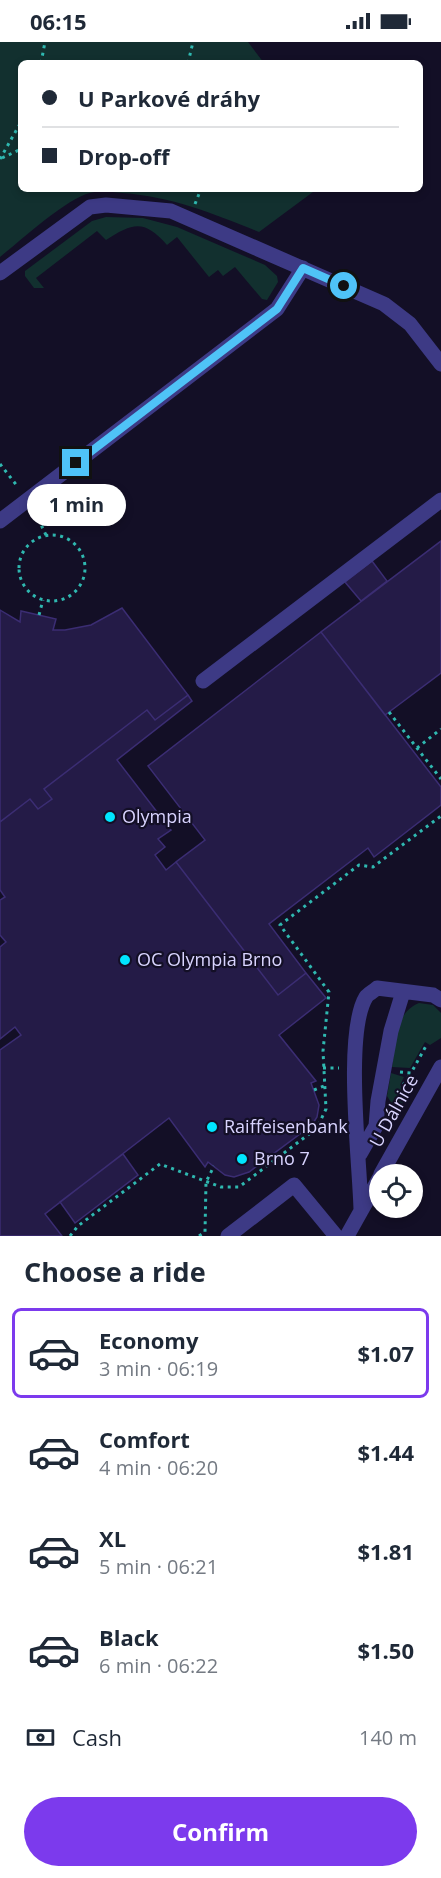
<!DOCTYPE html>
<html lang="en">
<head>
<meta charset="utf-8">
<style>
	body { margin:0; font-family:"Open Sans",sans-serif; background:#f6f6f7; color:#1f2937; height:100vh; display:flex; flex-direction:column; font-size:22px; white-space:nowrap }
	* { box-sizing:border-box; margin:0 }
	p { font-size:20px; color:#747a83 }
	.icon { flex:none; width:33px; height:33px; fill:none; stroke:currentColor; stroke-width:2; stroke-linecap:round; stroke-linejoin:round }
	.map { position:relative; height:1194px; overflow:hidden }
	.drawer { display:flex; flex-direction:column; background:#fff; flex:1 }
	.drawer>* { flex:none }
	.hud { position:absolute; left:18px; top:18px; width:405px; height:132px; border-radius:9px; box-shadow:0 3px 9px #0003; display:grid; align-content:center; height:132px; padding:0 24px; background:#fff }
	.tools { position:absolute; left:369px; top:1122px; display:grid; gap:12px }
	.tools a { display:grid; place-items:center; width:54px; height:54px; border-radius:50%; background:#fff; box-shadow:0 3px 9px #0003; font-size:30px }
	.end { position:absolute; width:27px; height:27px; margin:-14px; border:8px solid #4fc3f7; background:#111; box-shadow:0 0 0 3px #111 }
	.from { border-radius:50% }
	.bubble { position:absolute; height:42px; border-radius:21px; background:#fff; box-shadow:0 3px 9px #0003; font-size:20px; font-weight:700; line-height:42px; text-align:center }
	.hud b { display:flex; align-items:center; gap:21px; height:57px; font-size:22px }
	.hud b+b { border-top:2px solid #e0e1e3 }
	.hud i { width:15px; height:15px; background:#1f2937 }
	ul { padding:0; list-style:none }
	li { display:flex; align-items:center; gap:18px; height:90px; margin:0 12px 9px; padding:0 12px; border:3px solid transparent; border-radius:9px }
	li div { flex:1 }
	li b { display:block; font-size:22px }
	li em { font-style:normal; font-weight:700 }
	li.active { border-color:#7c3aed }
	li>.icon { width:54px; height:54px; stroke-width:1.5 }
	h2 { padding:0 24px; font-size:27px; line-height:72px }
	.pay { display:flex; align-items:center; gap:15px; height:66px; padding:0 24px; font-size:22px }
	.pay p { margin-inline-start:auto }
	.primary-button { display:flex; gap:12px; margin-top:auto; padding:12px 24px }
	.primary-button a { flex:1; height:69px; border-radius:36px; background:#7c3aed; color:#fff; font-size:24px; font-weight:700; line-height:69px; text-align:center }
	.status { display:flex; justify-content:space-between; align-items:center; height:42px; padding:0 30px; background:#fff; direction:ltr }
	.status svg { height:16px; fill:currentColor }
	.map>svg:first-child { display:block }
	.green { fill:#12302f }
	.building { fill:#241b47; stroke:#3b2d73; stroke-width:1.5 }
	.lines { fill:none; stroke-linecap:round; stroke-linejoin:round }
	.path { stroke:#2fb8b0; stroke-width:3; stroke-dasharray:3 4.5; stroke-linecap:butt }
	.minor { stroke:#3d3a85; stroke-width:15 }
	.route { stroke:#4fc3f7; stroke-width:8 }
	.poi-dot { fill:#00e5ff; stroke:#130f26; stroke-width:2 }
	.labels { text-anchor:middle; stroke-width:4.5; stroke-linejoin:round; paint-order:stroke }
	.poi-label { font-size:18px; fill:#d9d4ff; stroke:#130f26; text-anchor:start }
	.street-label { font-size:18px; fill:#d9d4ff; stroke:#130f26 }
</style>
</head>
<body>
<div class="status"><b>06:15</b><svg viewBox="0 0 49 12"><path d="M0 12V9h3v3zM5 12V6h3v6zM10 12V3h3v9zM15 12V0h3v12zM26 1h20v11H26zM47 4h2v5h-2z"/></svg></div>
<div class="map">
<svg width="441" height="1194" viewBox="0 0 441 1194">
	<rect width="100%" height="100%" fill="#130f26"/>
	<path class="green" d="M0 0H248L264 21H21V147H317L259 190C212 171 173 155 122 151 112 150 100 148 90 151 67 156 20 199 0 215Z
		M106 175 143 176 177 185 265 223 277 234 278 240 267 258 262 257 235 225 223 234 218 228 209 235 177 195 167 203C144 177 133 181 106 198L97 189 36 236 44 246H34L25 234V229L92 179Z
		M419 961 433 963 441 971V996L430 1003 425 1000 410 1026 392 1025C396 1002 394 971 419 961Z
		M391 1031 404 1035 400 1043 404 1047V1059L397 1070 387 1054Z"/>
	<path class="building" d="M441 499V631L385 673 321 590Z
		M372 519 387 539 361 559 345 540Z
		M122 566 188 653 155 678 147 668 44 747 52 757 38 767 30 757 0 780V568L20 580 21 569 56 577 53 588H65L91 583Z
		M321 590 441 745V763L374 815 368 806 269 882 306 931 278 953 176 820 205 798 148 724Z
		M188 653 192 659 117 718 171 788 158 797 165 805 155 813 166 828 176 820 278 953 306 931 326 956 279 993 316 1039 311 1041 319 1063 317 1075 312 1083 249 1130 234 1135 225 1133 208 1120 205 1125 169 1076 45 1172 62 1194H0V1008L21 993 15 985 0 997V905L6 900 0 893V858L5 855 0 848V780L30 757 38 767 52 757 44 747 147 668 155 678Z
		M123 1112 138 1133 75 1181 60 1160Z"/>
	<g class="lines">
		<path class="path" d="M41 21 45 0
			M188 21 193 0
			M2 116 21 107
			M0 117 21 80
			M195 162 201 147
			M0 422 18 445
			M35 470 46 493
			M19 526a33 33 0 1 1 66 0a33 33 0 1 1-66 0Z
			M39 573 43 558
			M389 670 441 737
			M417 706 441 687
			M323 1026H339
			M400 1030 411 1031 426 1004
			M403 1043 411 1031
			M314 1048 324 1044
			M70 1194 78 1184 160 1122 221 1145H239L317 1086 326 1067 323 1009 329 950 280 883 359 823 373 825 441 774
			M199 1194 205 1190 206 1140 214 1124"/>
		<path class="minor" d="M0 231 90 165 106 163 171 169 384 262 410 282 441 322
			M0 479 277 267 303 226
			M203 639 441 458
			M360 1112 376 1084 378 1059 391 989 403 950
			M381 1132 441 1025
			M361 1168C360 1122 344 991 366 955 368 952 374 949 377 946L433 953 441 958
			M228 1194 294 1143 336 1194
			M347 1194 380 1135"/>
	</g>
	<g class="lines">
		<path class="route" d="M76 421 277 267 303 226 344 244"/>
	</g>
	<g class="poi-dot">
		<circle cx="110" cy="775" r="6"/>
		<circle cx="125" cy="918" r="6"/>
		<circle cx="212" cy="1085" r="6"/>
		<circle cx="242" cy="1117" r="6"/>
	</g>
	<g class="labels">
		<g class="poi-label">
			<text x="122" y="781">Olympia</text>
			<text x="137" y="924">OC Olympia Brno</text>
			<text x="224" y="1091">Raiffeisenbank</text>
			<text x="254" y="1123">Brno 7</text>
		</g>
		<g class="street-label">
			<text transform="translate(394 1069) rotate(-61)" y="6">U Dálnice</text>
		</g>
	</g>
</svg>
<div class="tools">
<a><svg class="icon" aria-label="locate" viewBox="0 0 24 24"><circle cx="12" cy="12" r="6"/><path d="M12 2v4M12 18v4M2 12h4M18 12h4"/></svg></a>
</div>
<i class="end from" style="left:344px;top:244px"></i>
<i class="end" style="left:76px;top:421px"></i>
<div class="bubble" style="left:27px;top:442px;width:99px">1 min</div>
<div class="hud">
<b><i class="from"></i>U Parkové dráhy</b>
<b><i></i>Drop-off</b>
</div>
</div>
<section class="drawer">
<h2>Choose a ride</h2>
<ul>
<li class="active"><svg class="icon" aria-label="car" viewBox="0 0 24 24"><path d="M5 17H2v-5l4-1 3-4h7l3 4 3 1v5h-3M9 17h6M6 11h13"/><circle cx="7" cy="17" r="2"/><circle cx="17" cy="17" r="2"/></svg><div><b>Economy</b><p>3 min · 06:19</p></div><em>$1.07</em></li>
<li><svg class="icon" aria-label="car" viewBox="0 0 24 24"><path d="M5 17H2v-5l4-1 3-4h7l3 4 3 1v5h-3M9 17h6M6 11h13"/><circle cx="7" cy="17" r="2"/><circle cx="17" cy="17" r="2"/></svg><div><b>Comfort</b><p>4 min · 06:20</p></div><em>$1.44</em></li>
<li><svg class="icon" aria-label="car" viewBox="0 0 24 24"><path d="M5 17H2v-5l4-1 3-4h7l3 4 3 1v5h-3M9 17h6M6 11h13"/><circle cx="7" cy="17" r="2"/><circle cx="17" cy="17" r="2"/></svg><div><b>XL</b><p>5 min · 06:21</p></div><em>$1.81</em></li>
<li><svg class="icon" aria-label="car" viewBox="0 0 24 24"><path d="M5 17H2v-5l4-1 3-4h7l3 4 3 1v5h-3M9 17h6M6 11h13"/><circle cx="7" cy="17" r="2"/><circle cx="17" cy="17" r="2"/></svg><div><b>Black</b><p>6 min · 06:22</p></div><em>$1.50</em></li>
</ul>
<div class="pay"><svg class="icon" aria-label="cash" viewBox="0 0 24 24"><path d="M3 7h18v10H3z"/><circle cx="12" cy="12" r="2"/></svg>Cash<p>140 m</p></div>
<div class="primary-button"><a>Confirm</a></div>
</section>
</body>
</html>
